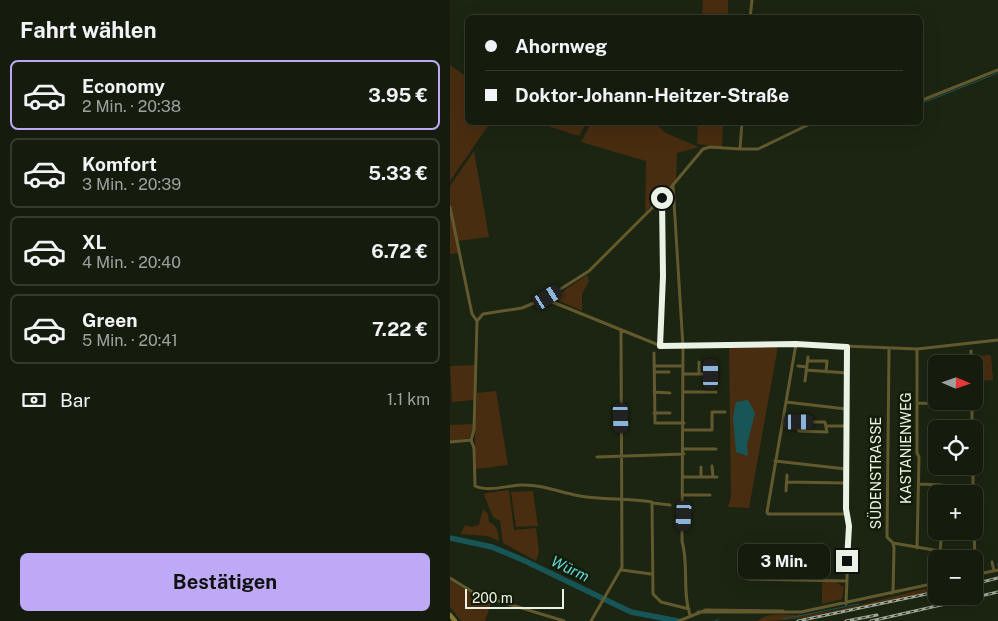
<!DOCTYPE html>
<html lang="de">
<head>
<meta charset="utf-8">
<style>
	body { margin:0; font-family:"Public Sans",sans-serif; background:#22291c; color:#f1f3f6; height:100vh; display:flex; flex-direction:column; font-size:19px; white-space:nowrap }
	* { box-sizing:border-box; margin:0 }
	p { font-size:16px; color:#9da19e }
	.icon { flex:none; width:28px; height:28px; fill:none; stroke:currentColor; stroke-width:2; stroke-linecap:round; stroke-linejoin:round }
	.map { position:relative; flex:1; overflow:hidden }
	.panel { display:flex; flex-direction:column; background:#151c0e; width:450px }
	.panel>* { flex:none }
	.banner { position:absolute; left:15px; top:15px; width:458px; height:110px; border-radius:8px; box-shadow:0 5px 20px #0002,0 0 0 1px #343a2e; display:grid; align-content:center; height:110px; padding:0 20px; background:#151c0e }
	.needle { width:32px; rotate:92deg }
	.fabs { position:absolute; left:478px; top:355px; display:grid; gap:10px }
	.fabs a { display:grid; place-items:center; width:55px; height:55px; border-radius:8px; background:#151c0e; box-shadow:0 5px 20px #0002,0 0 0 1px #343a2e; font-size:25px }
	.scale { position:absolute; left:15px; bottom:12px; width:99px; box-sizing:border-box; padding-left:5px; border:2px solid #eaf1e5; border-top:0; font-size:14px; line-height:18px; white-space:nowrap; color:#eaf1e5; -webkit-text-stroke:4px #131c09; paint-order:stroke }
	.end { position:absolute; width:22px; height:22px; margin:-11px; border:6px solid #eaf1e5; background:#111; box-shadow:0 0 0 2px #111 }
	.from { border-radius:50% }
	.bubble { position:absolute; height:35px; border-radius:8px; background:#151c0e; box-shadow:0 5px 20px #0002,0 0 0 1px #343a2e; font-size:16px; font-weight:700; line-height:35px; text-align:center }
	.car { position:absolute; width:15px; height:30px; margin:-15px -8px; border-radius:6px; box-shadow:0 0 4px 1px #0007; background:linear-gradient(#222 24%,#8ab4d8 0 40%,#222 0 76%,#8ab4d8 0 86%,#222 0) }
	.banner b { display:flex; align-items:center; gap:18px; height:48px; font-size:19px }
	.banner b+b { border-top:1px solid #343a2e }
	.banner i { width:12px; height:12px; background:#f1f3f6 }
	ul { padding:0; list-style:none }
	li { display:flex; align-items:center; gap:15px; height:70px; margin:0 10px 8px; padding:0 10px; border:2px solid #343a2e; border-radius:8px }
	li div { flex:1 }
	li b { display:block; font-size:19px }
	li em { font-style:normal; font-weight:700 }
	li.current { border-color:#bda9f5 }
	li>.icon { width:45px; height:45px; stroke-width:1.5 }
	h2 { padding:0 20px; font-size:22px; line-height:60px }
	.pay { display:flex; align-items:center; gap:12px; height:55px; padding:0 20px; font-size:19px }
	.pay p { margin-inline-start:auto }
	.button { display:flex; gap:10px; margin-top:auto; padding:10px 20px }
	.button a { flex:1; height:58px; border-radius:8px; background:#bda9f5; color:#111; font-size:20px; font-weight:700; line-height:58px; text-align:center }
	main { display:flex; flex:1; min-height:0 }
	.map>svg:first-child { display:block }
	.green { fill:#482d10 }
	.water { fill:#185556 }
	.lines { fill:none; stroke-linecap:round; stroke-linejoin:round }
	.stream { stroke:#185556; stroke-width:1 }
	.river { stroke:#185556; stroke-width:5.5 }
	.minor { stroke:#62592f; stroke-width:3 }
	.secondary { stroke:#877730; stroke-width:4.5 }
	.rail-casing { stroke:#a1a89a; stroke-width:3 }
	.rail { stroke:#131c09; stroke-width:1; stroke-dasharray:4; stroke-linecap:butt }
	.route { stroke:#eaf1e5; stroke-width:6 }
	.labels { text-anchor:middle; stroke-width:5; stroke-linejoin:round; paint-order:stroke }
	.street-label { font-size:14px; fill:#eaf1e5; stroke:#131c09 }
	.water-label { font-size:15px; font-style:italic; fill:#62d9da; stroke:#131c09 }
</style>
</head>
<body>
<main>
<section class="panel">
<h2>Fahrt wählen</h2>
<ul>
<li class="current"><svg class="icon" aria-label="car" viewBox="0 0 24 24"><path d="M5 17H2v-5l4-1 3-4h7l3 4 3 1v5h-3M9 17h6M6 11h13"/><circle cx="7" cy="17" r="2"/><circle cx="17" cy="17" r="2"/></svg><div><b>Economy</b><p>2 Min. · 20:38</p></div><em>3.95 €</em></li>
<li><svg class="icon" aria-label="car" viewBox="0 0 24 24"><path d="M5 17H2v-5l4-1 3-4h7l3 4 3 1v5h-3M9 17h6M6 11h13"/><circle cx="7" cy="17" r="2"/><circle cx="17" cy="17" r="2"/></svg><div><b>Komfort</b><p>3 Min. · 20:39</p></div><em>5.33 €</em></li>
<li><svg class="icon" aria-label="car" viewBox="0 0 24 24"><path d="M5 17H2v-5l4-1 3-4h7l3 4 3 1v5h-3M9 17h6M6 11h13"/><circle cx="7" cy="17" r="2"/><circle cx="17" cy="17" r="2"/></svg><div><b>XL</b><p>4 Min. · 20:40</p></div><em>6.72 €</em></li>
<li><svg class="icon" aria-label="car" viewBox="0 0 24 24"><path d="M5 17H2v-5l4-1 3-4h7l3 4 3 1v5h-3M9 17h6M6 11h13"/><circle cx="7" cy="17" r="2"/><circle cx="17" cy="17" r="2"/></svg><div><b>Green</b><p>5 Min. · 20:41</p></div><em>7.22 €</em></li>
</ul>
<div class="pay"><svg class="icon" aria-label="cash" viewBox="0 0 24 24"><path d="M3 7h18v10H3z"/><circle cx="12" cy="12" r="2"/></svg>Bar<p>1.1 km</p></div>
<div class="button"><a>Bestätigen</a></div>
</section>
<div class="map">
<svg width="548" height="621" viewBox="0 0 548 621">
	<rect width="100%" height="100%" fill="#1c2512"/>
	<path class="green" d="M253 0H278V17H252Z
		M0 65 17 77 18 122 40 123 0 181Z
		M88 123H136L129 136Z
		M141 123H205L216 133 249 147 227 153 226 180 195 212 196 161 131 142Z
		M248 123H273L272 147 247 144Z
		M24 151 39 237 7 241 9 253 0 254V186Z
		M137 275 139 281 132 294V311L103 298Z
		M328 346 299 508 278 507 281 497 279 347Z
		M541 355 543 380 524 381 523 356Z
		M25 365 24 400 2 402 0 366Z
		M46 391 58 465 26 469 25 438 27 393Z
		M23 424V431L19 438 0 441V425Z
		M59 490 64 530 86 528 89 552 86 561 53 543 50 521 43 517 34 495 36 493Z
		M83 491 88 526 66 527 61 492Z
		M33 509 38 514 39 522C48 526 48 531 49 541L37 536 11 534 15 525 21 527 29 525Z
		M0 580 19 592 42 601 35 621H11L0 607Z
		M372 582H385L394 587 392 599 372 604Z
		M486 586V590C428 603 368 621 308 621 317 611 338 616 351 615 397 611 442 596 486 586Z"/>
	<path class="water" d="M298 400 305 413 297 445 298 456 286 452 283 417 286 402Z"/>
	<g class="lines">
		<path class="stream" d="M470 104 548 73
			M547 564H548
			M333 619 409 604
			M265 621 269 619"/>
		<path class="river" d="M0 538 42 547 73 560 181 612 228 621"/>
		<path class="minor" d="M300 18 302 0
			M470 101 548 70
			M290 149H308L364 122
			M223 186 233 347 232 541C239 565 232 592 240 615
			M0 207 22 314 27 321 24 430 21 440 24 448 25 486C37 492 56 486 70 485 92 484 108 492 130 496 153 500 178 498 202 502L203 594 211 602 239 609
			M98 297 100 301 211 346 346 344 467 349 548 340
			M27 321 33 314 72 308 98 297 139 271 212 198 253 149 260 147 290 149 292 122
			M346 344 317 512 318 514H396
			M211 346 213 276 212 198
			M467 349V453L469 457 467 548
			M439 350 437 537 443 543 444 548 443 593
			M521 351V364
			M204 353 205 423H234
			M358 361H377L376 372
			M249 362V374
			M261 362V374
			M204 366H233
			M348 366 357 367
			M356 370 397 373
			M204 372H219
			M233 374H266
			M355 381 358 357
			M204 392 220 393
			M234 392H266
			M522 401V429
			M336 402 396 409
			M467 403 490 404
			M204 413H220
			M349 422H375L377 432 349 431 347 427Z
			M378 426H396
			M234 430H262V412H275
			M0 442 21 440
			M234 449H266
			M147 457 234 454
			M325 461 396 469
			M262 466 263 477
			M523 466V494
			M251 467V477
			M234 477H267
			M337 482 396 483
			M469 484 492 485V494
			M336 491 337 475
			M234 495H260
			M203 503 220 505
			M524 510 525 575
			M443 543 490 551 492 531
			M343 552 344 580 396 581
			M542 562 544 571
			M172 570 201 574
			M524 575 548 570
			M0 578 26 594 114 621
			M299 579 344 580
			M396 604 399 526 396 509 397 347
			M248 612H351L486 583
			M141 621 172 567 171 330
			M229 621 256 610 333 611"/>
		<path class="secondary" d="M0 615 5 621"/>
		<g class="rail-casing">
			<path id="rail" d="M524 584 548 578
				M348 621 486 592
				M396 621 427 615
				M421 621 548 592"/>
		</g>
		<use href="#rail" class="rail"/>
	</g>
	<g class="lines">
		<path class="route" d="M212 198 213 276 210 346 346 344 397 347 396 509 399 526 397 561"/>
	</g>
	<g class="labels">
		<g class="street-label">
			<text transform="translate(456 448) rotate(-90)" y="5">KASTANIENWEG</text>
			<text transform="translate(426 473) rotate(-90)" y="5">SÜDENSTRASSE</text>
		</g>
		<g class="water-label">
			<text transform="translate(120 569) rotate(26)" y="5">Würm</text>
		</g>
	</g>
</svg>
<div class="fabs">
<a><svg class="needle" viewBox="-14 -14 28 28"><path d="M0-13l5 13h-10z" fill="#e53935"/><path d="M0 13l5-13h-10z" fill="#9da19e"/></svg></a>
<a><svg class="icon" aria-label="locate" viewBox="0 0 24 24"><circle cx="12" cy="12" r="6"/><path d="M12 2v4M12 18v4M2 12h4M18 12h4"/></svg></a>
<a>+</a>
<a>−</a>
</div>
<div class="scale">200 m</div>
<i class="end from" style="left:212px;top:198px"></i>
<i class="end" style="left:397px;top:561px"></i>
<div class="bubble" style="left:288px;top:544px;width:92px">3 Min.</div>
<i class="car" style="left:98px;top:297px;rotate:58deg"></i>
<i class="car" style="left:261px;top:374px;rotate:0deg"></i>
<i class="car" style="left:171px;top:418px;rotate:178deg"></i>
<i class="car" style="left:349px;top:422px;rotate:90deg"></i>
<i class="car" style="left:234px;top:516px;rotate:183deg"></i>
<div class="banner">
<b><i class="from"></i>Ahornweg</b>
<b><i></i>Doktor-Johann-Heitzer-Straße</b>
</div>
</div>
</main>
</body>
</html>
